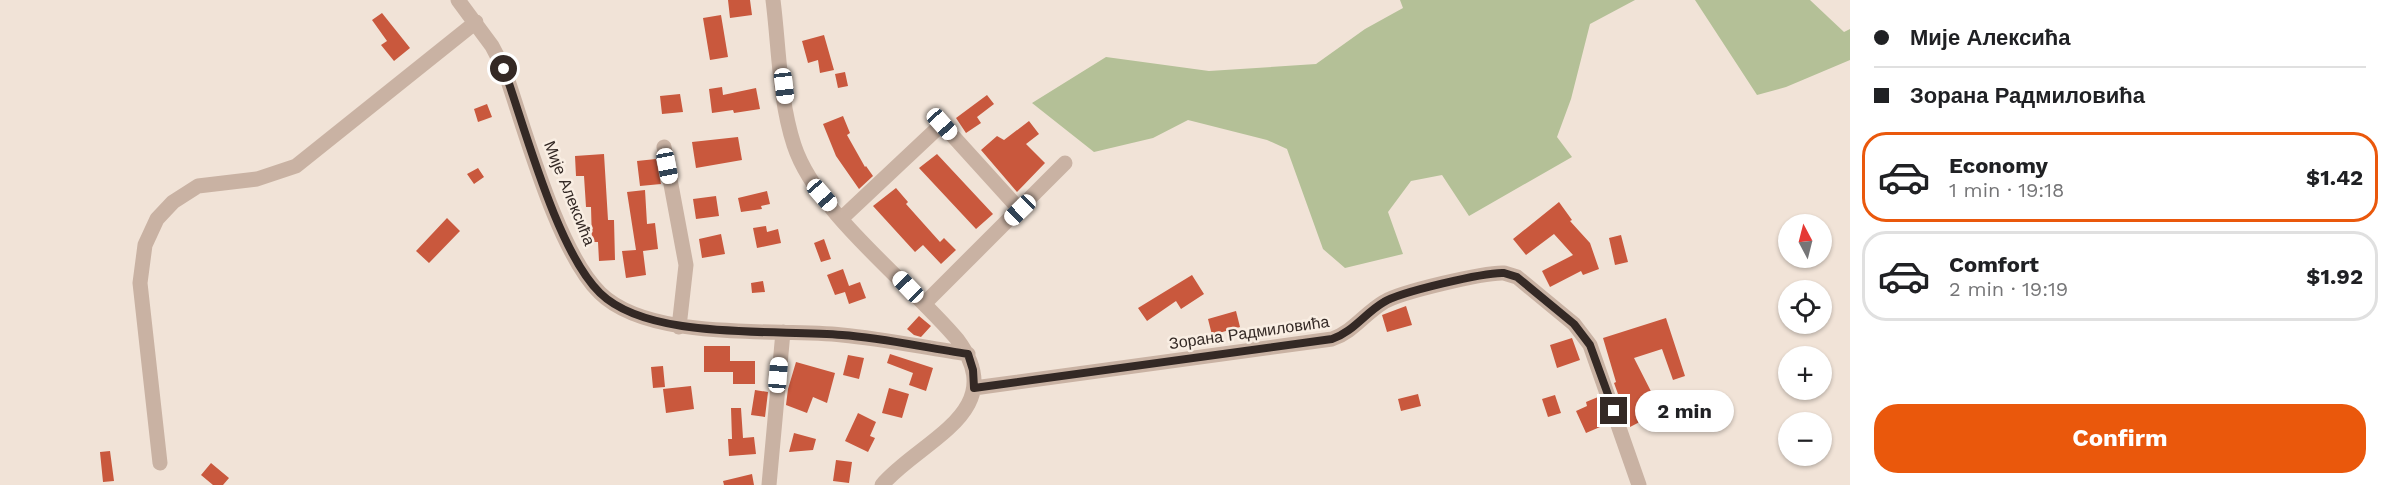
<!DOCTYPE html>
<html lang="en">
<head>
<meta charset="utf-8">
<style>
	body { margin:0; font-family:"Work Sans",sans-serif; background:#f6f6f6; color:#202124; height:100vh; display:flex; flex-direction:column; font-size:22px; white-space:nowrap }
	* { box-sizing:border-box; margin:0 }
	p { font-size:20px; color:#757577 }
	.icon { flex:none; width:33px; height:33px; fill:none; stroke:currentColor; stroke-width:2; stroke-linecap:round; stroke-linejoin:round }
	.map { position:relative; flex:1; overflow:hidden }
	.drawer { display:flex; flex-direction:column; background:#fff; width:540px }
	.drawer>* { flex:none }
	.guide { display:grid; align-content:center; height:132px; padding:0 24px; background:#fff }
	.needle { width:39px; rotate:353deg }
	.controls { position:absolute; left:1778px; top:214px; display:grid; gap:12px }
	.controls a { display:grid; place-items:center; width:54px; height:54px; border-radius:50%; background:#fff; box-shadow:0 2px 4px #0004; font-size:30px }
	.end { position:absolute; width:27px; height:27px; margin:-14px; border:8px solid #342925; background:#fff; box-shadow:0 0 0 3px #fff }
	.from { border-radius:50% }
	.bubble { position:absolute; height:42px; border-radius:21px; background:#fff; box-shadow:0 2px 4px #0004; font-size:20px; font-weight:700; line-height:42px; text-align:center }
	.car { position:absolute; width:18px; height:36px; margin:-18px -9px; border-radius:8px; box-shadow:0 0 4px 2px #0007; background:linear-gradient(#fff 24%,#345 0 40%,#fff 0 76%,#345 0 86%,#fff 0) }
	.guide b { display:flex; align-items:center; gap:21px; height:57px; font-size:22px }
	.guide b+b { border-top:2px solid #e0e0e0 }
	.guide i { width:15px; height:15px; background:#202124 }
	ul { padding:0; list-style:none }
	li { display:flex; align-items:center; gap:18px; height:90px; margin:0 12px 9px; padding:0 12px; border:3px solid #e0e0e0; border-radius:24px }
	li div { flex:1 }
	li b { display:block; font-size:22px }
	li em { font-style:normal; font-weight:700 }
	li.on { border-color:#ea580c }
	li>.icon { width:54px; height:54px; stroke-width:1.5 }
	.cta { display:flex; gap:12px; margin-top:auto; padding:12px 24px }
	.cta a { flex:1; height:69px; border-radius:24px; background:#ea580c; color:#fff; font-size:24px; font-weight:700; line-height:69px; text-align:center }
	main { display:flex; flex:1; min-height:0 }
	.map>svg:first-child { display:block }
	.green { fill:#b4c097 }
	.building { fill:#c9583d }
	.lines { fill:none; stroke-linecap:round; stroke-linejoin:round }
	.minor { stroke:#c9b2a3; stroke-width:15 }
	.route { stroke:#342925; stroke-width:8 }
	.labels { text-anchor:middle; stroke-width:5; stroke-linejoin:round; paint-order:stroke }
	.street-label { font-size:16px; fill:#342925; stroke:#f9eee3 }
</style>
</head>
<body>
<main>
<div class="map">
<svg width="1850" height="485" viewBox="0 0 1850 485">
	<rect width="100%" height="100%" fill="#f1e3d7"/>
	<path class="green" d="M1400 0H1635L1590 24 1571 99 1557 137 1572 157 1469 216 1442 175 1411 181 1388 212 1403 254 1345 268 1323 249 1287 149 1267 140 1188 120 1153 138 1094 152 1032 103 1106 57 1209 71 1316 64 1365 29 1403 8Z
		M1695 0H1810L1844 32 1850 29V60L1786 87 1757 95Z"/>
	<path class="building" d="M728 0H750L752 15 730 18Z
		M382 13 410 48 394 61 381 45 387 41 372 20Z
		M721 15 728 57 710 60 703 18Z
		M824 35 834 70 820 73 818 60 808 63 802 41Z
		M845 72 848 86 838 88 835 74Z
		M722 87 723 95 756 88 760 109 734 113 733 110 712 113 709 89Z
		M680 94 683 112 662 114 660 96Z
		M987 95 994 104 977 117 981 123 966 133 956 118Z
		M487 104 492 117 478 122 474 109Z
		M843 116 850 133 847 135 865 167 866 166 873 176 859 189 836 156 823 124Z
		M1029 121 1039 134 1026 144 1045 163 1017 192 981 150 997 136 1004 140Z
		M738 137 742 160 696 168 692 142Z
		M604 154 608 220H614L615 260 599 261 598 242H592L591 207H586L584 176H576L575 156Z
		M937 154 993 214 976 229 919 168Z
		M656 159 661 184 640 186 637 161Z
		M478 168 484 177 474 184 467 174Z
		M896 188 908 202 906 204 940 242 944 238 956 250 941 264 923 245 915 252 873 206Z
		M645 190 647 224 655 223 658 249 643 251 646 275 626 278 622 251 636 250 627 192Z
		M767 191 770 204 761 206 762 209 741 212 738 198Z
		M716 196 719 216 696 219 693 199Z
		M1559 202 1572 220 1570 221 1590 243 1599 269 1583 275 1581 271 1550 287 1542 271 1573 255 1554 234 1526 255 1513 239Z
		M447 218 460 231 429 263 416 251Z
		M766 226 767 232 778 229 781 243 757 248 753 228Z
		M721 234 725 254 702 258 699 239Z
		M1621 235 1628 262 1615 265 1609 238Z
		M824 239 831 259 821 262 814 243Z
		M843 269 849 286 860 282 866 298 849 304 845 292 835 295 827 275Z
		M1192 275 1204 294 1181 309 1176 301 1147 321 1138 308Z
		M763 281 765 292 752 293 751 283Z
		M1406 306 1412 325 1387 332 1382 315Z
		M1236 311 1240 327 1212 335 1208 319Z
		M919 316 931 326 921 337 914 335 907 329Z
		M1666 318 1685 376 1673 380 1662 349 1634 358 1661 411 1630 427 1614 383 1616 382 1603 338Z
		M1572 338 1580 360 1557 368 1550 345Z
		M704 346H730V361H755V384H733V372H704Z
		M890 354 933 368 926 391 909 385 913 373 887 363Z
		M848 355 864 358 859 379 843 375Z
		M796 362 835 373 827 403 813 397 807 413 786 405 788 389Z
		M663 366 665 387 653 388 651 367Z
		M691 386 694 409 666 413 663 389Z
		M889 388 909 394 902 418 882 413Z
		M755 390 768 392 765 417 751 415Z
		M1418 394 1421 406 1401 411 1398 399Z
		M1555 395 1561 413 1548 417 1542 399Z
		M1598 397 1607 424 1586 433 1576 411 1587 406 1586 402Z
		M731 408H741L743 438 754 437 756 454 729 456 728 439H732Z
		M858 413 876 422 870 436 875 438 868 452 845 441Z
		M794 433 816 439 813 450 789 452Z
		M110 451 114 481 103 482 100 452Z
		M836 460 852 462 849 483 833 481Z
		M211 463 229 478 223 485H213L201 475Z
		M752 474 754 485H724L723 481Z"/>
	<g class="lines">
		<path class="minor" d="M458 0 492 46 504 69C525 129 557 251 600 293 650 342 776 328 842 335 885 339 926 348 968 354
			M773 0C779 47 779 99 794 145 816 213 910 283 957 339 1012 412 920 440 882 485
			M664 147 686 265 679 327
			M842 218 942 124 1020 210
			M924 304 1065 163
			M974 388 1332 339C1353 332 1365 313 1384 302 1400 292 1485 272 1504 273L1517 277 1574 324 1590 345 1639 485
			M160 463 140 283 145 245 157 219 173 202 198 186 257 179 296 166 476 22
			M769 485 783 332"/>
	</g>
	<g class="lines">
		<path class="route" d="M504 69C525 128 557 251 600 293 649 341 776 329 842 335 884 338 926 348 968 354L973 370 974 388 1332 339C1353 332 1365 313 1384 302 1400 292 1485 272 1504 273L1517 277 1574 324 1590 345 1614 411"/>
	</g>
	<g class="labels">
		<g class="street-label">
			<text transform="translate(570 193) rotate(68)" y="6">Мије Алексића</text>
			<text transform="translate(1249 332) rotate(-8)" y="6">Зорана Радмиловића</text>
		</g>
	</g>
</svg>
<div class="controls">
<a><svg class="needle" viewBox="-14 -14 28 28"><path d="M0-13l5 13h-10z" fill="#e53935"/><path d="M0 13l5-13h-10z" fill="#757577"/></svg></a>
<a><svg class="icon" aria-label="locate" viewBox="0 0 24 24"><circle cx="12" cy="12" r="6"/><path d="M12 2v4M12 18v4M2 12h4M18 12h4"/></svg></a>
<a>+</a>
<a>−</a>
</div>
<i class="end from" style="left:504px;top:69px"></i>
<i class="end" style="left:1614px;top:411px"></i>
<div class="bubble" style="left:1635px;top:390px;width:99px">2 min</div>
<i class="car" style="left:784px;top:86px;rotate:173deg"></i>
<i class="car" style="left:942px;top:124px;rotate:138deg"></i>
<i class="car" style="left:667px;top:166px;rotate:169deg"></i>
<i class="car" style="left:822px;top:195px;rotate:139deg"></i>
<i class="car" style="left:1020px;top:210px;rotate:226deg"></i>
<i class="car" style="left:908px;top:287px;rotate:316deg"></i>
<i class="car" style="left:778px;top:375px;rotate:5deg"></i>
</div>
<section class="drawer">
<div class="guide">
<b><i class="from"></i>Мије Алексића</b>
<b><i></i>Зорана Радмиловића</b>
</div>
<ul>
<li class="on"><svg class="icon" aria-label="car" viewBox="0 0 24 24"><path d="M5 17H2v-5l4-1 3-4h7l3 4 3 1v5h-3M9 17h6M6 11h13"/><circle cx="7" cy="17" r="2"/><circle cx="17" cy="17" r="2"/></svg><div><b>Economy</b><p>1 min · 19:18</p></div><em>$1.42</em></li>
<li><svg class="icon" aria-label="car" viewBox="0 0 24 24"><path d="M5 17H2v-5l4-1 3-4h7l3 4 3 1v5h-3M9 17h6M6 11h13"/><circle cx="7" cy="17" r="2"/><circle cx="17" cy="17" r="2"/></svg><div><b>Comfort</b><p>2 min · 19:19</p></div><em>$1.92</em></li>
</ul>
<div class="cta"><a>Confirm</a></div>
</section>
</main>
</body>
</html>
